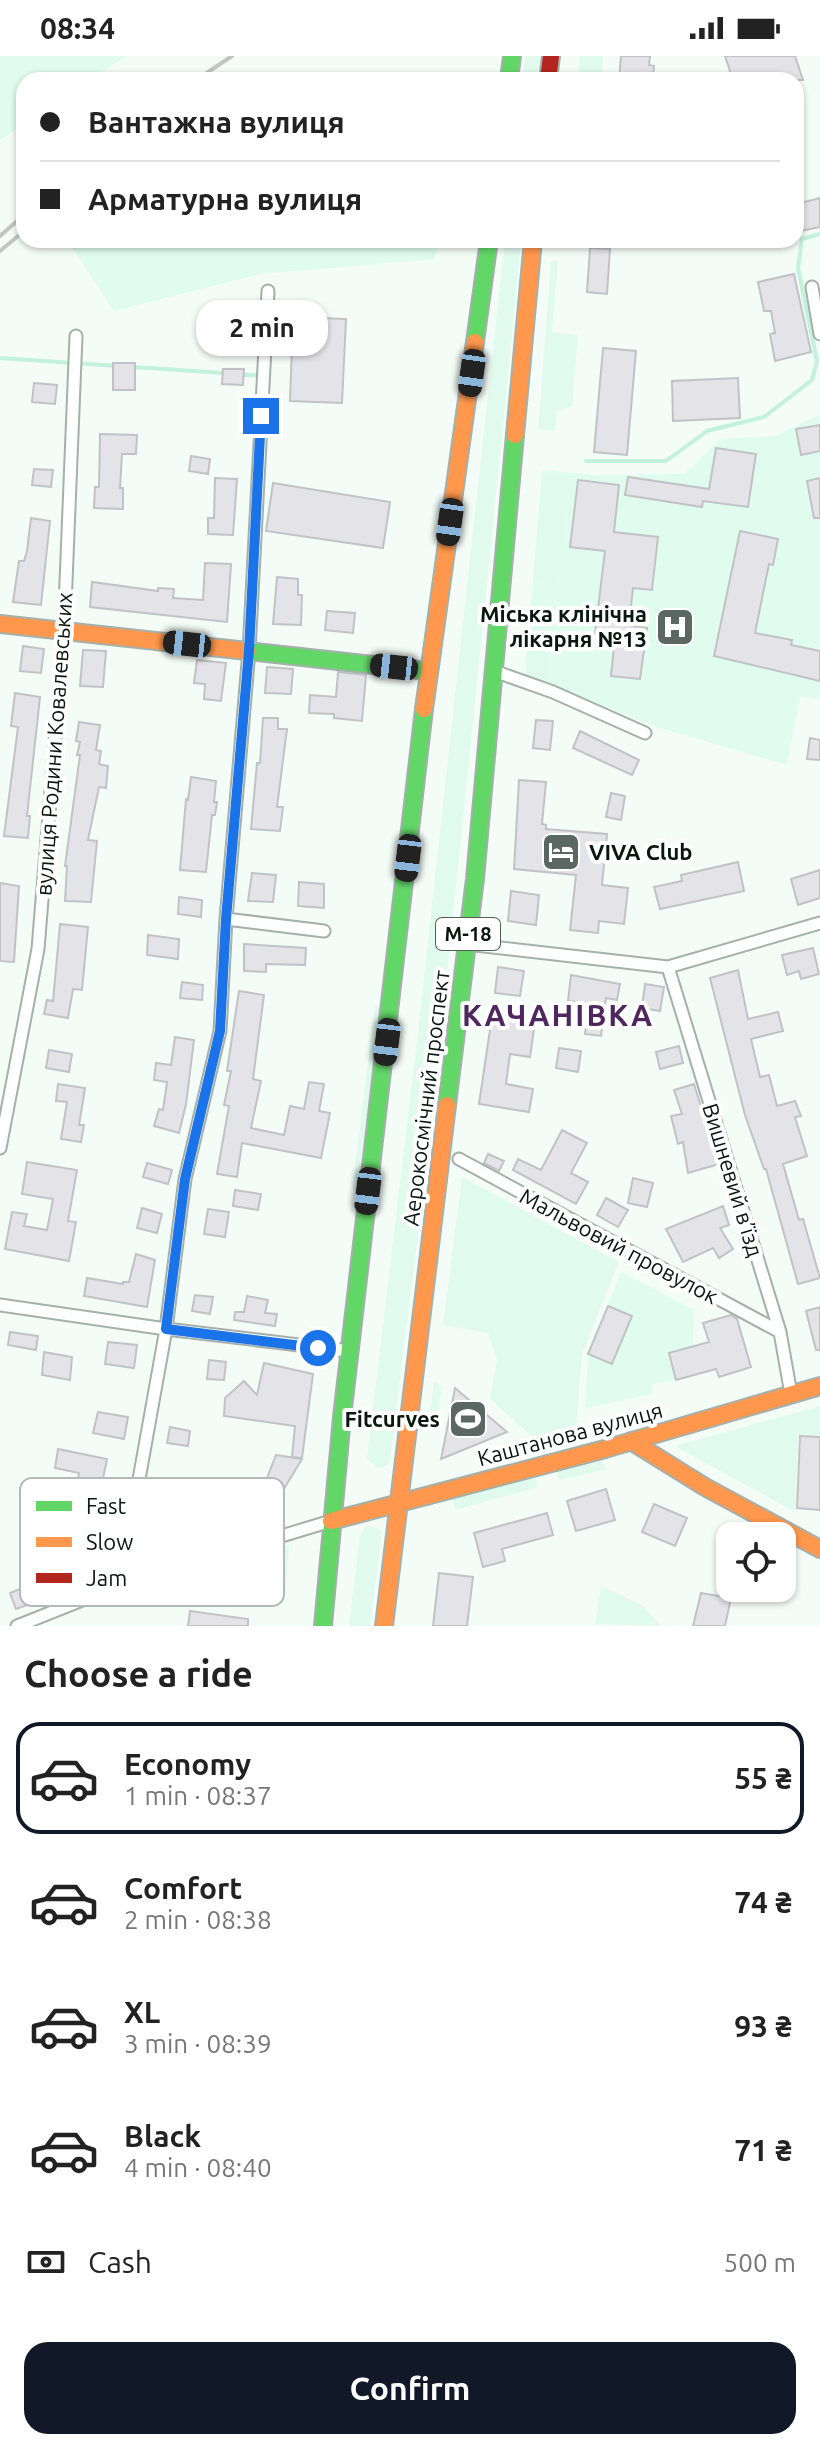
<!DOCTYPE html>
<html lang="en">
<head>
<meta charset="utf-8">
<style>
	body { margin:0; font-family:Ubuntu,sans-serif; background:#f6f6f6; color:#222; height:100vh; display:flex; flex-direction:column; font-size:30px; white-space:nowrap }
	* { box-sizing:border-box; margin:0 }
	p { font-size:26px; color:#767676 }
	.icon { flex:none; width:44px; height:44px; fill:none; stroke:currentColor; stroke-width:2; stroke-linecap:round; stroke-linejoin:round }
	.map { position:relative; height:1570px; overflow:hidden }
	.details { display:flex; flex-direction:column; background:#fff; flex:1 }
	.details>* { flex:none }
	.hud { position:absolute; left:16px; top:16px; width:788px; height:176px; border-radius:24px; box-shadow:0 2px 6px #0004; display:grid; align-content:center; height:176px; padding:0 24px; background:#fff }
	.fabs { position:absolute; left:716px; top:1466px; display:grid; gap:16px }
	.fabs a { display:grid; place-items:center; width:80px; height:80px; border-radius:16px; background:#fff; box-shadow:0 2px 6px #0004; font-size:40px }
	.end { position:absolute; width:36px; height:36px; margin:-18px; border:10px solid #1a73e8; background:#fff; box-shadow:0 0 0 4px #fff }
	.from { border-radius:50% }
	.bubble { position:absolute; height:56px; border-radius:24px; background:#fff; box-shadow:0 2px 6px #0004; font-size:26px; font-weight:700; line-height:56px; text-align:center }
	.car { position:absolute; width:24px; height:48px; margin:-24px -12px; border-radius:10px; box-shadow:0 0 6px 2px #0007; background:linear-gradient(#222 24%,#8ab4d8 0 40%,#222 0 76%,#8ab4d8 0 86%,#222 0) }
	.hud b { display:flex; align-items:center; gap:28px; height:76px; font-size:30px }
	.hud b+b { border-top:2px solid #e0e0e0 }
	.hud i { width:20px; height:20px; background:#222 }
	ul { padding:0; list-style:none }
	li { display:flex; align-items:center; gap:24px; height:112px; margin:0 16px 12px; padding:0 8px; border:4px solid transparent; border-radius:24px }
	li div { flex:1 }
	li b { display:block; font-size:30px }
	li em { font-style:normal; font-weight:700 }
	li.active { border-color:#111827 }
	li>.icon { width:72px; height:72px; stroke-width:1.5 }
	h2 { padding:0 24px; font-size:36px; line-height:96px }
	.pay { display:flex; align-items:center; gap:20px; height:88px; padding:0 24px; font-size:30px }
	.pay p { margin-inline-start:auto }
	.cta { display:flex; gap:16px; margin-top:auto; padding:16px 24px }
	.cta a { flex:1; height:92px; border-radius:24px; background:#111827; color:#fff; font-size:32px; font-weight:700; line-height:92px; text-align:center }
	.status { display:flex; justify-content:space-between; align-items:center; height:56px; padding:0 40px; background:#fff; direction:ltr }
	.status svg { height:22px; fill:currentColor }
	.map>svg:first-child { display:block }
	.built { fill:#dffcef }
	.green { fill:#e1faee }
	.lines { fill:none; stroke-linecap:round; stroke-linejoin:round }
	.stream { stroke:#c2f1dc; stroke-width:4 }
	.building { fill:#e4e4e8; stroke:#c1c2c5; stroke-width:2 }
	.street-casing { stroke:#a5b0aa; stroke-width:15 }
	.fast-casing { stroke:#a5b0aa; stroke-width:20 }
	.slow-casing { stroke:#a5b0aa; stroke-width:20 }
	.jam-casing { stroke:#a5b0aa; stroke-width:20 }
	.street { stroke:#fdfffe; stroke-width:11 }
	.fast { stroke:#63d668; stroke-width:16 }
	.slow { stroke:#ff974d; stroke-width:16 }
	.jam { stroke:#b3261e; stroke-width:16 }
	.rail { stroke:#c3c5c4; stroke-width:4 }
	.route { stroke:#1a73e8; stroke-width:10 }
	.labels { text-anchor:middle; stroke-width:8; stroke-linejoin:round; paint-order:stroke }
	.shield { fill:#fff; stroke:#535d58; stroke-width:2 }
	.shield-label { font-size:20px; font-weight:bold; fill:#091711 }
	.poi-label { font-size:22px; font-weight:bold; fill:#091711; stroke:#fff; text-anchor:end }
	.street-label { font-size:22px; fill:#091711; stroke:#fff }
	.district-label { font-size:30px; font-weight:bold; letter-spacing:2px; fill:#4e275e; stroke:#fff }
	.key { fill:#fff; stroke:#b5b9b8; stroke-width:2 }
	.key-label { font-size:22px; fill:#091711 }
</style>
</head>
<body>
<div class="status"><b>08:34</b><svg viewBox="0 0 49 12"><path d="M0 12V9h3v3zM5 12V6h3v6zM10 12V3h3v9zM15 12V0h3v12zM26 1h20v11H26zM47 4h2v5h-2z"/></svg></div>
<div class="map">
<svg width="820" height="1570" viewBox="0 0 820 1570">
	<rect width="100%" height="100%" fill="#f4fcf8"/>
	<path class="built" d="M0 0H126L90 24H24V68L0 84Z
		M80 184H439L435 203 259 218 114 255 71 190Z
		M820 358V643L800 640 787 709 657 671 525 620 542 414 595 419 684 418 721 383 776 380Z
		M621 1216 694 1254 693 1291 669 1297 676 1324 653 1328 652 1338 585 1352 588 1298Z"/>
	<path class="green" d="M525 0H540L537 24H523Z
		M580 0H603L602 24H578Z
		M505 184H521C494 467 464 750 435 1032 422 1157 404 1282 390 1407L380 1413 367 1403 419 968Z
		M551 205H558L552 276 578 279 572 351 557 354 555 375 538 373Z
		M544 421 568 424 557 526 533 522Z
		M533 550 553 553 546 626 528 618Z
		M381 948 357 1137 352 1133 375 950Z
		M462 1121 619 1206 582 1298 576 1371 535 1383 490 1343 497 1304 488 1277 443 1269Z
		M434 1326 442 1330 435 1374 428 1372Z
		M820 1350V1379H798L795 1456 675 1390Z
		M601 1405 606 1413 559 1425 556 1414Z
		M533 1417 538 1431 455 1454 452 1441Z
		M371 1470 381 1474V1484L370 1570H349L360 1480 364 1472Z
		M289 1489 285 1546 205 1540V1534L246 1523 254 1500Z
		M601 1530 642 1549 661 1570 595 1568Z"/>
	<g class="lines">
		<path class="stream" d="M0 302 117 310
			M133 311 224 317
			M241 319H255
			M586 405H666L707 375 764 361 812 324 817 305 798 212 802 183 820 178"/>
	</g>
	<path class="building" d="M621 0H650L649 9 654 10 653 24H619Z
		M725 0H795L803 24H733Z
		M820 142V171L796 176V148Z
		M590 192 610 193 607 238 587 236Z
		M794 218 811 296 775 305 770 278 775 277 771 255H764L758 226Z
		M293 261 346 263 342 347 290 345Z
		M603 292 636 295 627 399 594 396Z
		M113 307H135V334H113Z
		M223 313H244L243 329 222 328Z
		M738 322 740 362 673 365 672 325Z
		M34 327 57 329 55 348 32 346Z
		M820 369V395L801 399 796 373Z
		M100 378 137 379 136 398H122L120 432H123V453L94 452 95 431H99Z
		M716 392 756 398 748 451 703 445 702 451 625 439 628 421 709 433Z
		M191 400 210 403 208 418 189 415Z
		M34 413 53 414 51 431 32 429Z
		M215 422 237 423 233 479 208 478V462H214Z
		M820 422V462H814L807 425Z
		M578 424 619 429 614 476 658 481 652 534 633 532 629 569 647 572 640 623 611 620 615 581 595 578 605 495 570 491Z
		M273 427 390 446 383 492 266 475Z
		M31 462 50 465 41 549 13 546 19 505H24L27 495Z
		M740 475 778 483 773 509 769 508 755 577 792 584 791 589 820 595V625L714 600Z
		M205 507 231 508 227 566 90 551 92 526 158 535V532L174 533 173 542 203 544Z
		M277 521 298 523V539H302L301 569 273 568Z
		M327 555 355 557 353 577 325 574Z
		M23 590 44 593 41 617 20 615Z
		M83 594 106 595 103 631 80 630Z
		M197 604 226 607 221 645 204 643 205 628 194 627Z
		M267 611 293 613 291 638 265 637Z
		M338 616 366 619 362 665 334 662V658L309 657 310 639 336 641Z
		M15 637 40 641 27 760H30L28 782 4 780 18 671 11 670Z
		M263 662H278V673H287L277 751H283L280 775 251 773 257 707H260Z
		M536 664 553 665 550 694 533 692Z
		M79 666 100 669 96 694 101 695 99 708 108 710 106 732 99 731 88 784 97 785 91 846 65 845 67 810H65L80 699H77L80 686 76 685Z
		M580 675 639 704 632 719 573 692Z
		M810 682 820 684V704L807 703Z
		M191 721 216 725 214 746H217L215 759H212L206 816 180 814 186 743 188 744Z
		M519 724 546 726 542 768 546 769V773L607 778 602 829 628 832 624 868 599 865 598 877 570 874 576 819 514 813Z
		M611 737 625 740 621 764 606 761Z
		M738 806 744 835 660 853 654 831 682 825 681 819Z
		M820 814V842L798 849 791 823Z
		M252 817 276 819 273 846 248 845Z
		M299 826 324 828V852L298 850Z
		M0 827 19 830 14 906 0 905Z
		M511 835 539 839 536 869 508 865Z
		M179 841 202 844 201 861 178 858Z
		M60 868 88 871 82 934 73 933 68 962 44 958 47 944 53 945Z
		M148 879 179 883 178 903 147 899Z
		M244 888 306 892 305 909 266 908V916L244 915Z
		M813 892 819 918 801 923 799 915 787 919 782 899Z
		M498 911 524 915 520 940 495 937Z
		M738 914 748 963 778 956 783 975 751 983 760 1021 769 1019 777 1050 795 1045 801 1060 795 1061 807 1100 783 1108 799 1164 803 1163 820 1222 798 1228 766 1113H764L745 1059 710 922Z
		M571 919 620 928 617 944 606 942 601 980 585 978 588 947 568 945Z
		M182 926 203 929 202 944 180 942Z
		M645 928 664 931 660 955 642 952Z
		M239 935 264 939 253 1023 261 1025 251 1072 284 1079 290 1050 304 1053 309 1026 324 1028 319 1055 330 1057 321 1102 242 1087 237 1121 217 1118 229 1050 224 1049 231 1015H227Z
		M492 960 535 966 530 1001 510 998 506 1028 533 1033 529 1056 479 1048Z
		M175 981 194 984 186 1048 179 1077 154 1070 159 1053 163 1054 167 1026 154 1024 156 1007 171 1009Z
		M679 990 683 1007 660 1013 656 996Z
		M559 992 581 995 578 1016 556 1012Z
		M49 994 72 998 69 1016 46 1012Z
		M58 1028 85 1032 79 1069H84L81 1086 61 1083 67 1046 56 1045Z
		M694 1028 719 1108 688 1117 683 1086 678 1088 671 1060 682 1058 674 1034Z
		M562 1074 587 1087 571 1117 588 1126 576 1148 513 1114 518 1103 541 1114Z
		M488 1098 504 1105 499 1115 484 1107Z
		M27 1106 77 1114 68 1165 76 1166 69 1205 5 1193 12 1156 27 1158 24 1170 47 1174 53 1143 22 1138Z
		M147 1107 172 1114 168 1128 143 1121Z
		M633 1122 653 1127 647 1151 628 1147Z
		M235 1134 261 1138 258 1154 233 1150Z
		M606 1142 628 1154 618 1171 597 1159Z
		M723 1150 729 1169 720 1172 733 1193 719 1202 713 1192 683 1206 666 1173Z
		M142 1152 162 1158 157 1177 137 1172Z
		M208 1153 229 1156 225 1181 204 1178Z
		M136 1198 155 1204 147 1251 84 1240 87 1222 123 1228V1226H129Z
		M195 1239 213 1241 210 1258 192 1255Z
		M247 1240 268 1244 265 1257 277 1258 275 1270 234 1264 235 1256H244Z
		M608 1250 632 1260 612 1308 588 1298Z
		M820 1251V1294H816L806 1255Z
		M731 1259 737 1263 751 1311 719 1321 716 1313 676 1324 669 1297 709 1286 703 1267Z
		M10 1276 38 1280 36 1294 8 1289Z
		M108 1286 137 1289 134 1312 105 1308Z
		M44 1296 72 1301 70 1324 42 1319Z
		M209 1304 226 1306 224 1324 207 1323Z
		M264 1307 313 1318 302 1402 292 1401 295 1370 224 1360 225 1342 244 1325 257 1339Z
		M455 1332 507 1376 441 1403Z
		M98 1356 128 1361 124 1383 93 1377Z
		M170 1371 190 1375 188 1390 167 1387Z
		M800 1380 820 1381V1454L797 1452Z
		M58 1393 107 1403 98 1447 75 1443 79 1417 55 1412Z
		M276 1399 302 1403 270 1456 258 1454 260 1440Z
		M606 1433 615 1464 576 1475 567 1445Z
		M654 1448 687 1462 675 1490 642 1476Z
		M547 1457 553 1479 502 1493 505 1505 483 1511 474 1477Z
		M439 1517 473 1521 467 1570H433Z
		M30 1529 36 1546 16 1553 10 1537Z
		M701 1537 731 1542 725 1570H693Z
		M190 1555 248 1563V1570H188Z"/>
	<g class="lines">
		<g class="street-casing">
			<path id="street" d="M812 231 820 278
				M494 615 553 636 645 677
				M226 863 324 875
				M466 888 668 911 820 867
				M668 911 780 1276 791 1338
				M0 1092 38 893 64 575 76 280
				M459 1103 780 1276
				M0 1249 166 1273 349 1295
				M120 1529 166 1273 185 1123 220 975 226 863 249 595 268 235
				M17 1570 120 1529 331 1465"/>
		</g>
		<g class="fast-casing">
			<path id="fast" d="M509 24 512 0
				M475 286 489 184
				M247 595 428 615
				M447 1049 475 823 515 379
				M323 1570 342 1361 424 653"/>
		</g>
		<g class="slow-casing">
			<path id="slow" d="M515 379 533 184
				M0 568 247 595
				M424 653 475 286
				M631 1385 705 1431 820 1493
				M331 1465 605 1393 820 1330
				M384 1570 447 1049"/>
		</g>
		<g class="jam-casing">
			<path id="jam" d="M548 24 551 0"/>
		</g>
		<use href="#street" class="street"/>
		<use href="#fast" class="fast"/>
		<use href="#slow" class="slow"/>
		<use href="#jam" class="jam"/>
		<path class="rail" d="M196 24 232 0
			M0 180 24 159
			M0 195 24 175"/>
	</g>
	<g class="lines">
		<path class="route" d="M261 360 249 595 226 863 220 975 185 1123 166 1273 318 1292"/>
	</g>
	<defs>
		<g id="hospital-square" transform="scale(2)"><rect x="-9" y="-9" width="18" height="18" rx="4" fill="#5b6762" stroke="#fff"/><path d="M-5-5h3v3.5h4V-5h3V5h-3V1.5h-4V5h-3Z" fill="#fff"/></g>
		<g id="hotel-square" transform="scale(2)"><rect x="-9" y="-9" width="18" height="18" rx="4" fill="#5b6762" stroke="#fff"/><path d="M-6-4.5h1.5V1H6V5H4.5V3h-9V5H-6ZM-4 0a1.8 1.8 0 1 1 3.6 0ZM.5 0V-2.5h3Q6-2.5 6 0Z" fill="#fff"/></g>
		<g id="stadium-square" transform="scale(2)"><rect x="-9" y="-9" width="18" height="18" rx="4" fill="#5b6762" stroke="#fff"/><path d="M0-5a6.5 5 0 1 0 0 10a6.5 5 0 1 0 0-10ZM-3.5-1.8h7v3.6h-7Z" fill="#fff"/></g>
	</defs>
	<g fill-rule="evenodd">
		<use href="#hospital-square" x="675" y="571"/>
		<use href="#hotel-square" x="561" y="796"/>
		<use href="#stadium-square" x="468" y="1363"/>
	</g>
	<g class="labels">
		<rect class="shield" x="436" y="862" width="64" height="32" rx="6"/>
		<g class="shield-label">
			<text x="468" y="885">М-18</text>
		</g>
		<g class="poi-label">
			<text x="647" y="566">Міська клінічна<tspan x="647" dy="25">лікарня №13</tspan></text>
			<text x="589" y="804" text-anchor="start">VIVA Club</text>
			<text x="440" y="1371">Fitcurves</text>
		</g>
		<g class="street-label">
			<text transform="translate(54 688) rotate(-86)" y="8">вулиця Родини Ковалевських</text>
			<text transform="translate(426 1042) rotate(-83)" y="8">Аерокосмічний проспект</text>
			<text transform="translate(733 1124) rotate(73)" y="8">Вишневий в’їзд</text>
			<text transform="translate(619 1190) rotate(28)" y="8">Мальвовий провулок</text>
			<text transform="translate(570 1378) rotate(-15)" y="8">Каштанова вулиця</text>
		</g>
		<g class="district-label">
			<text x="558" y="970">КАЧАНІВКА</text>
		</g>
	</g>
	<rect x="20" y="1422" width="264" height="128" rx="12" class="key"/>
	<rect x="36" y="1445" width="36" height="10" fill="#63d668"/>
	<rect x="36" y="1481" width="36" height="10" fill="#ff974d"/>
	<rect x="36" y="1517" width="36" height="10" fill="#b3261e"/>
	<g class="key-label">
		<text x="86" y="1458">Fast</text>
		<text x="86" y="1494">Slow</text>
		<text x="86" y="1530">Jam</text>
	</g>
</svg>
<div class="fabs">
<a><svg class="icon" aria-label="locate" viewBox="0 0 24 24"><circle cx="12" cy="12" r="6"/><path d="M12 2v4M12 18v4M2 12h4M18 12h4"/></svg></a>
</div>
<i class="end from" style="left:318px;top:1292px"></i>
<i class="end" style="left:261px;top:360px"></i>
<div class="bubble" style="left:196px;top:244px;width:132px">2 min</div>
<i class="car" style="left:472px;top:317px;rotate:188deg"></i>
<i class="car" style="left:450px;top:466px;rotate:188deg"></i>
<i class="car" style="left:187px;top:588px;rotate:276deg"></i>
<i class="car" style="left:394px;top:611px;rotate:276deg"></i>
<i class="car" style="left:408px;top:802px;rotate:187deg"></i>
<i class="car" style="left:387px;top:986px;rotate:187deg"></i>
<i class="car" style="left:368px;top:1135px;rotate:187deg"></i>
<div class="hud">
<b><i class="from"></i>Вантажна вулиця</b>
<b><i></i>Арматурна вулиця</b>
</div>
</div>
<section class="details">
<h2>Choose a ride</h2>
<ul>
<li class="active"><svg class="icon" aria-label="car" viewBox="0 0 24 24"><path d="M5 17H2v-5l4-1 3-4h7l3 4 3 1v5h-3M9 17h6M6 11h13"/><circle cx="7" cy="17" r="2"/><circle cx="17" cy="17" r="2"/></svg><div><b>Economy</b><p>1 min · 08:37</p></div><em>55 ₴</em></li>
<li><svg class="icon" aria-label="car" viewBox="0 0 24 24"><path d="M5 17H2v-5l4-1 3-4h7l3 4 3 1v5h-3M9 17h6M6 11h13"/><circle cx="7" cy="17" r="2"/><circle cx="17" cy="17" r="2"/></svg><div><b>Comfort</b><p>2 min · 08:38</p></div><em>74 ₴</em></li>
<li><svg class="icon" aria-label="car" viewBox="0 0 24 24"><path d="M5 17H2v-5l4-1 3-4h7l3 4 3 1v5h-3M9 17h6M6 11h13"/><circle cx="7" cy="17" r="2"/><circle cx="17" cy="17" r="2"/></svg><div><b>XL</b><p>3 min · 08:39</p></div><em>93 ₴</em></li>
<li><svg class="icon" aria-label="car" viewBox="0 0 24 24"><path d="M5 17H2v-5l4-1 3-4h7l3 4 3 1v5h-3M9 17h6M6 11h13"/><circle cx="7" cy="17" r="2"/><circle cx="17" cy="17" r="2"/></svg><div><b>Black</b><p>4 min · 08:40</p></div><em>71 ₴</em></li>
</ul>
<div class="pay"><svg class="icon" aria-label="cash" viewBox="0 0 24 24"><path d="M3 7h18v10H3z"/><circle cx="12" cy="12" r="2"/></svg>Cash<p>500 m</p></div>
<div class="cta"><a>Confirm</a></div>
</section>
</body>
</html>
